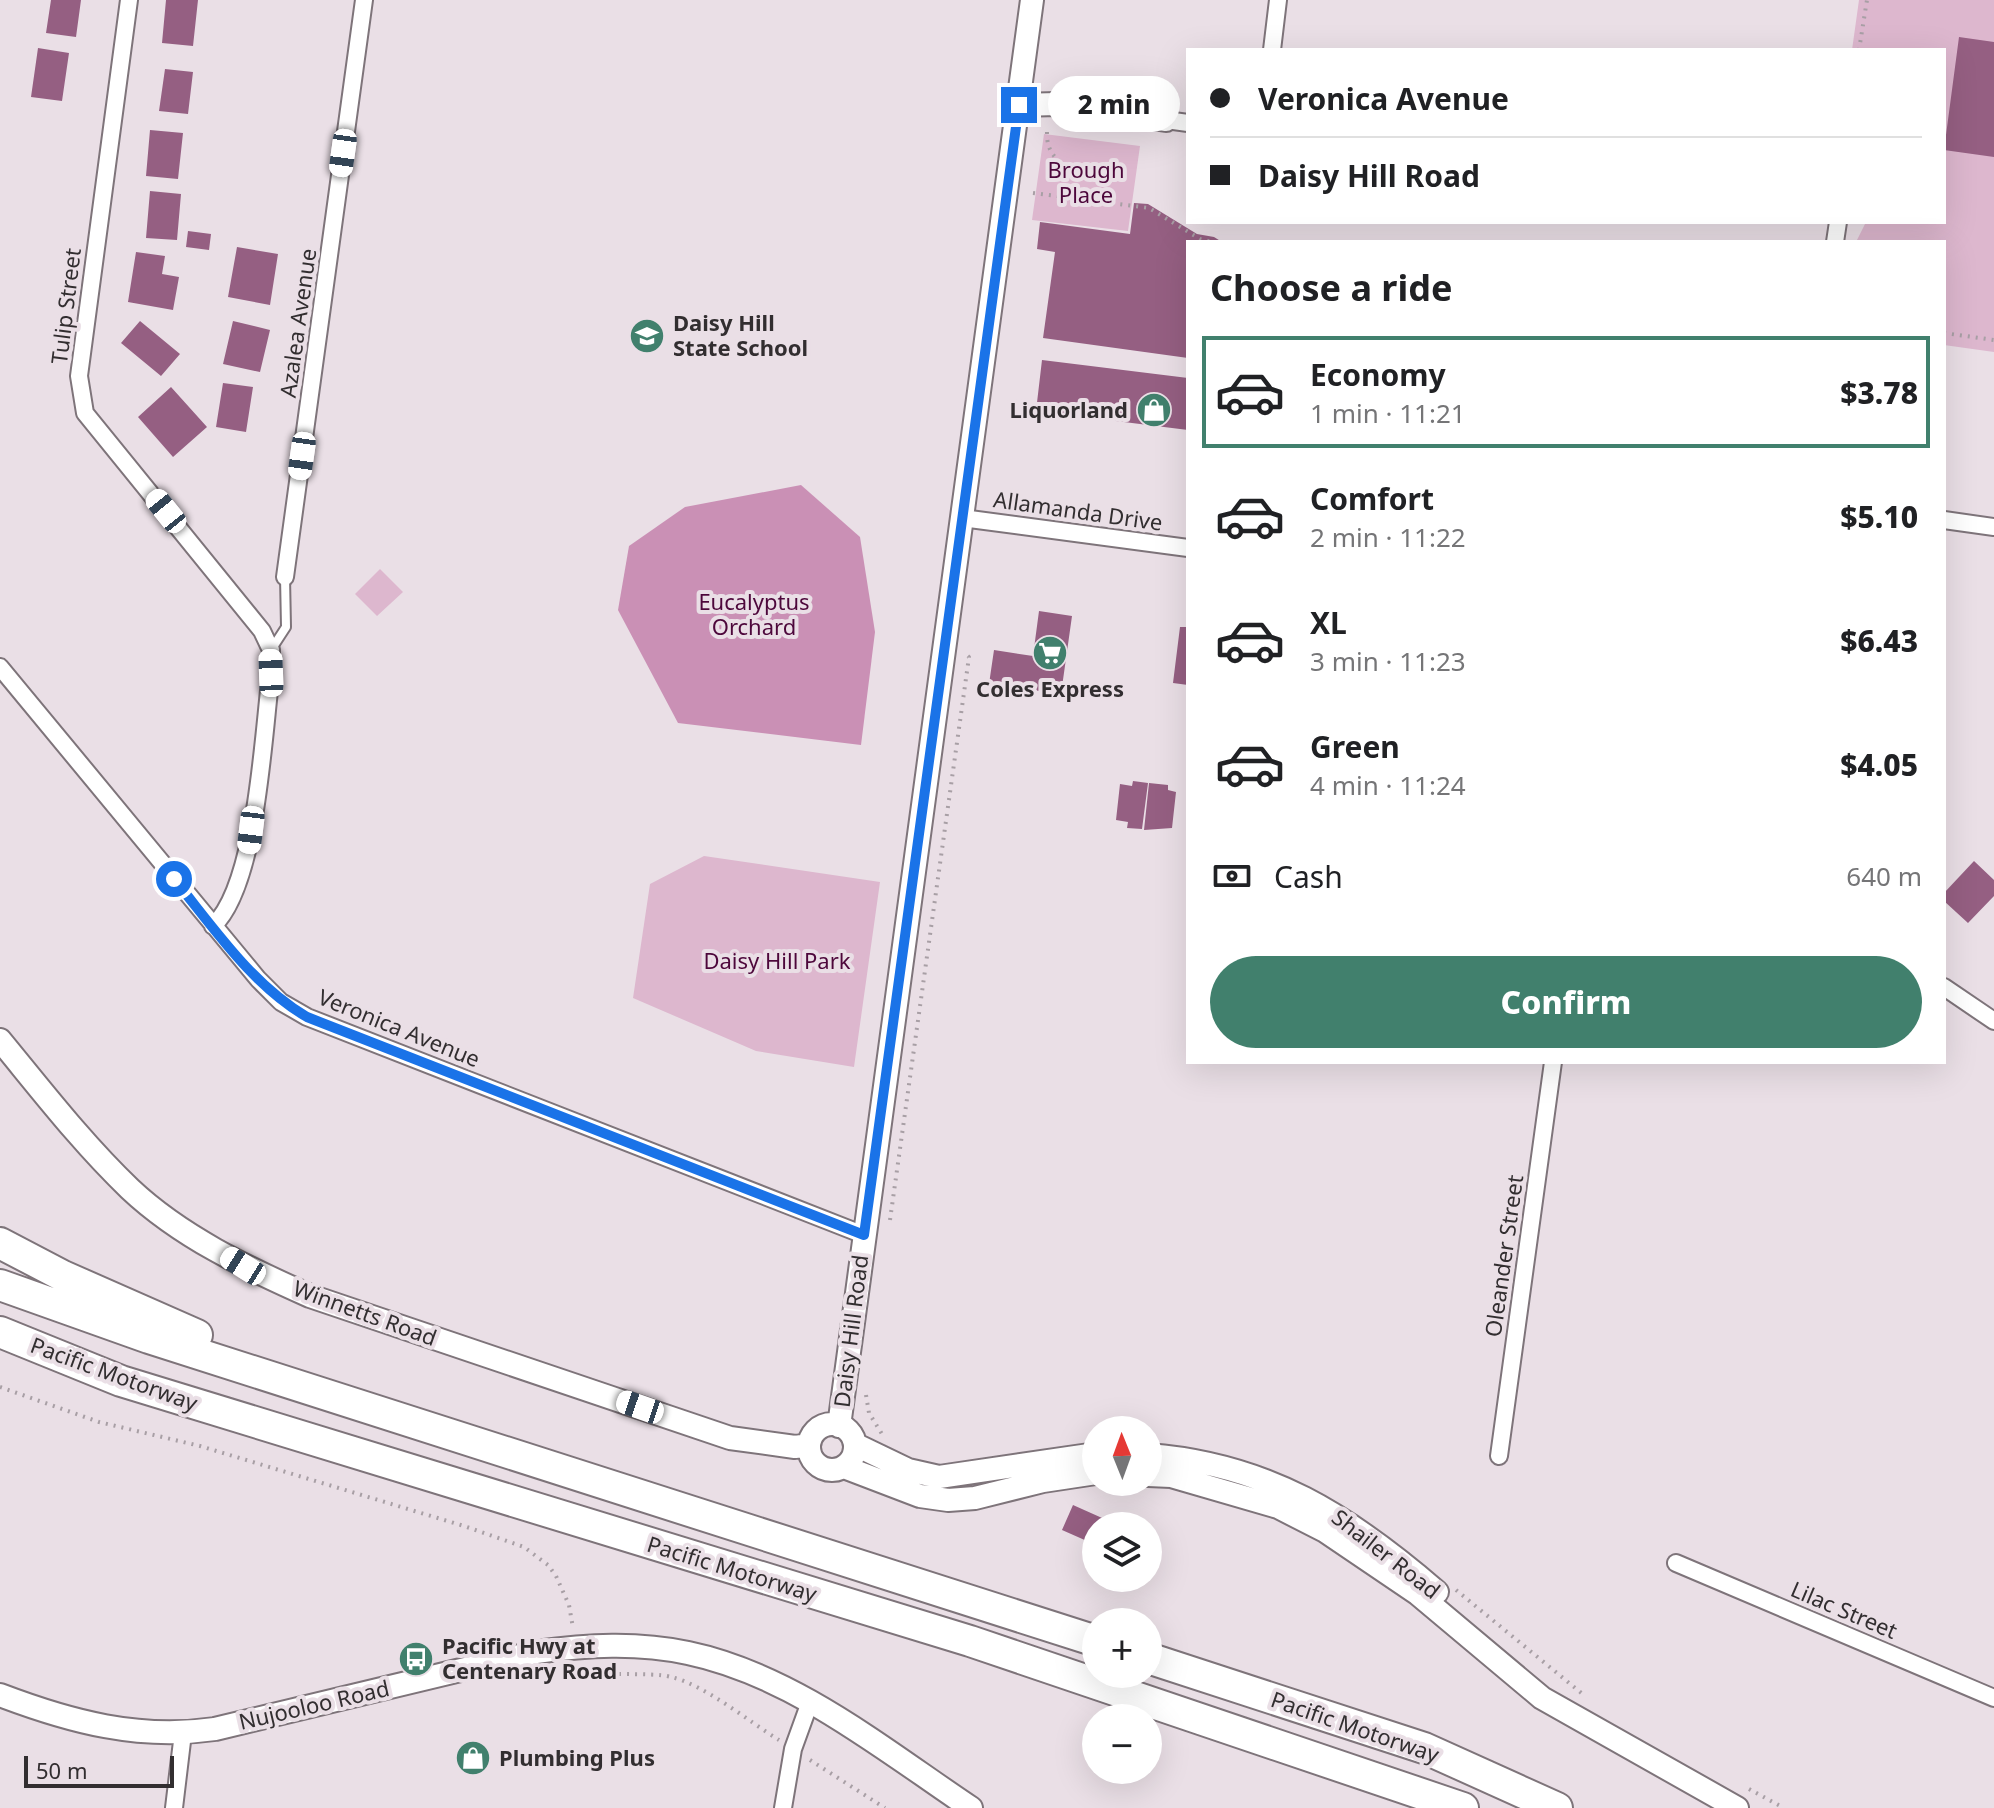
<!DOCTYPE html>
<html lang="en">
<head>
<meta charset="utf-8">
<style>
	body { margin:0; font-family:"Noto Sans",sans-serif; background:#f6f6f6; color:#202124; height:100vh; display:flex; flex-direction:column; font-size:30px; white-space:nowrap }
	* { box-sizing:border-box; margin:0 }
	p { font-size:26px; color:#757577 }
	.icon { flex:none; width:44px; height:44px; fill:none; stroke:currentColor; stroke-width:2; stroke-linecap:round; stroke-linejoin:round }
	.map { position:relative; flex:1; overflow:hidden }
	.side { position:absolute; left:1186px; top:240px; width:760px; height:824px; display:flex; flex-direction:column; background:#fff; border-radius:0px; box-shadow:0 8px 32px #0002 }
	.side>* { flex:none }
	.top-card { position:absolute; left:1186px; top:48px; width:760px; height:176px; border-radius:0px; box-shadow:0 8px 32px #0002; display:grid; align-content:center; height:176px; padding:0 24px; background:#fff }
	.needle { width:52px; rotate:359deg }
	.fabs { position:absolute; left:1082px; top:1416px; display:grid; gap:16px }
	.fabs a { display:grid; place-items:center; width:80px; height:80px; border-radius:50%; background:#fff; box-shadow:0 8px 32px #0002; font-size:40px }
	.scale { position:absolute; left:24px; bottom:20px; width:150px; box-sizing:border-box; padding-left:8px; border:4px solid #322e30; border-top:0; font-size:22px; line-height:28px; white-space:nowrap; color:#322e30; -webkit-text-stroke:6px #eadfe6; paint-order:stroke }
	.end { position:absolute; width:36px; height:36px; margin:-18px; border:10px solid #1a73e8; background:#fff; box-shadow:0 0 0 4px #fff }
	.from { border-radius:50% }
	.bubble { position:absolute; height:56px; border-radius:28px; background:#fff; box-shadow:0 8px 32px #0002; font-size:26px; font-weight:800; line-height:56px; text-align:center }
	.car { position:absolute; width:24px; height:48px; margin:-24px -12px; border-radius:10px; box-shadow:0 0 6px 2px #0007; background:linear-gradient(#fff 24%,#345 0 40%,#fff 0 76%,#345 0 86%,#fff 0) }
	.top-card b { display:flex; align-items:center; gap:28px; height:76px; font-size:30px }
	.top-card b+b { border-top:2px solid #e0e0e0 }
	.top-card i { width:20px; height:20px; background:#202124 }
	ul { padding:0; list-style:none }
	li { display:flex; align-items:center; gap:24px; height:112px; margin:0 16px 12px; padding:0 8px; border:4px solid transparent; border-radius:0px }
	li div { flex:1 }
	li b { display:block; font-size:30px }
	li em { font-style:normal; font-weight:800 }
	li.active { border-color:#41806d }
	li>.icon { width:72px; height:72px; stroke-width:1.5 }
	h2 { padding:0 24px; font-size:36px; line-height:96px }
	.pay { display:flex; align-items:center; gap:20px; height:88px; padding:0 24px; font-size:30px }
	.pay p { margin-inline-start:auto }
	.button { display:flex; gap:16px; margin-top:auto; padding:16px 24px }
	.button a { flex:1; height:92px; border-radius:48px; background:#41806d; color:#fff; font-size:32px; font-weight:800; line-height:92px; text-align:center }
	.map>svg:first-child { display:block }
	.green { fill:#ddb7ce }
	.forest { fill:#ca90b5 }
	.building { fill:#955f82 }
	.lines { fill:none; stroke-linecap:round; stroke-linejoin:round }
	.service-casing { stroke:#7e747a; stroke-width:12 }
	.minor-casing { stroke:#7e747a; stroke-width:20 }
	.tertiary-casing { stroke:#7e747a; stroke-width:26 }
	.motorway-casing { stroke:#7e747a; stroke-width:34 }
	.path { stroke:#a89fa5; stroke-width:4; stroke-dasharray:2 6; stroke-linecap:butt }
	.service { stroke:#fff; stroke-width:8 }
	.minor { stroke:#fff; stroke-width:16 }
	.tertiary { stroke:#fff; stroke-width:22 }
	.motorway { stroke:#fff; stroke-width:30 }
	.route { stroke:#1a73e8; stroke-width:10 }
	.labels { text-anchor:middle; stroke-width:8; stroke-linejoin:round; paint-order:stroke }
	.park-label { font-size:22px; fill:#4d073b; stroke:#eadfe6 }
	.street-label { font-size:22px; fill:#322e30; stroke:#eadfe6 }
	.poi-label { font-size:22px; font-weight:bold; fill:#322e30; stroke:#eadfe6; text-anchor:start }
</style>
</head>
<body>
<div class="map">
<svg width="1994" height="1808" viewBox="0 0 1994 1808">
	<rect width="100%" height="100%" fill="#eadfe6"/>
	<path class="green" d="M1859 0H1994V352L1944 345V242H1856L1866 222H1944V50H1852Z
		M1044 134 1140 146 1128 231 1032 220Z
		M380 569 403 592 377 616 355 594Z
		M704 856 880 882 854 1067 756 1051 633 998 650 884Z"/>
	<path class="forest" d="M801 485 860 537 875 632 861 745 678 723 618 610 629 546 685 507Z"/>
	<path class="building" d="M51 0H81L76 37 46 33Z
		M166 0H198L193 46 162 43Z
		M1959 37 1994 42V157L1944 150Z
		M38 48 69 53 62 101 31 97Z
		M165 69 193 72 188 114 159 111Z
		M150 130 183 133 178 179 146 176Z
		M150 191 181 194 177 240 146 238Z
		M1134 203 1148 204 1197 234 1214 237 1222 242H1188V358L1043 338 1055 252 1037 249 1040 222 1130 234Z
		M188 231 211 234 209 250 186 247Z
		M237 247 278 254 270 305 228 297Z
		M136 252 165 256 162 274 179 277 173 310 128 302Z
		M140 321 180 354 161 376 121 343Z
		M233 321 270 330 260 372 223 364Z
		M1042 360 1188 378V430L1036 411Z
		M223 383 253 387 246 432 216 427Z
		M171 387 207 427 173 457 138 417Z
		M1039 611 1072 616 1061 694 989 684 994 650 1033 656Z
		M1180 627H1188V685L1173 683Z
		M1133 781 1148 783 1142 829 1127 828 1128 822 1116 820 1120 784 1132 786Z
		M1149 783 1168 785V790L1176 792 1172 828 1144 830Z
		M1974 861 1994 880V896L1968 923 1944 901V893Z
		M1073 1505 1120 1526H1096V1545L1062 1530Z"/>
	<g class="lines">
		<g class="service-casing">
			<path id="service" d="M271 650 286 627 285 577"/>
		</g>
		<g class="minor-casing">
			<path id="minor" d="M129 0 79 376 85 413 262 631 271 650V673C263 735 257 885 213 926
				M1272 50 1278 0
				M1166 120 1188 123
				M1835 242 1838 222
				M962 518 1188 548
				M1944 520 1994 527
				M285 577 364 0
				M0 667 258 979 281 1002 307 1017 864 1235
				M1944 987 1994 1021
				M1499 1456 1553 1062
				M1676 1563 1994 1698
				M174 1808 183 1733
				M783 1808 793 1749 810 1702"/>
		</g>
		<g class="tertiary-casing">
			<path id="tertiary" d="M1019 105 1057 104 1166 120
				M0 1040C42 1091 82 1143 130 1189 181 1237 247 1268 310 1296L730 1438 795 1447 809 1445
				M809 1447a23 23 0 1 1 46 0a23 23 0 1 1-46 0Z
				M839 1426 1032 0
				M856 1445 908 1470 939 1477 1096 1454
				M1148 1455C1268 1464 1349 1516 1437 1592
				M844 1467 920 1496 948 1500 975 1498 1043 1481 1096 1473
				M1148 1475 1171 1476 1278 1507 1325 1531 1418 1594 1542 1698 1737 1808
				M0 1695C71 1722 139 1740 215 1729L536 1652C587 1645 637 1642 688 1653 793 1675 884 1750 971 1808"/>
		</g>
		<g class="motorway-casing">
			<path id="motorway" d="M0 1243 63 1276 197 1335
				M0 1285 149 1338 1096 1641
				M0 1332 121 1381 970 1641 1463 1808
				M1148 1658 1424 1748 1557 1808"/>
		</g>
		<path class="path" d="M1859 50 1867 0
			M1047 132C1045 180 1111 168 1111 202
			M1033 193 1149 208 1200 239 1212 242
			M1944 333 1994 340
			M890 1220 969 657 964 653
			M0 1387 99 1422 200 1446 464 1526 524 1547 548 1565 556 1576 569 1605 573 1628
			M866 1395 869 1413 882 1434
			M1456 1590 1585 1696
			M580 1668C590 1678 651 1671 671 1677 705 1685 748 1721 779 1740
			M810 1760 885 1808
			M1749 1789 1784 1808"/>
		<use href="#service" class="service"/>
		<use href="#minor" class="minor"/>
		<use href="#tertiary" class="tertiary"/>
		<use href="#motorway" class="motorway"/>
	</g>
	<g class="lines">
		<path class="route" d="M174 879C214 928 252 985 307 1017L864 1235 1019 105"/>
	</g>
	<defs>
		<g id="school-disc" transform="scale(1.8)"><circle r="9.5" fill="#41806d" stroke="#eadfe6"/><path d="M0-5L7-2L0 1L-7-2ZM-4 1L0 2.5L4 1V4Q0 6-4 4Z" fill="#fff"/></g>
		<g id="shop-disc" transform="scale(1.8)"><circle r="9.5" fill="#41806d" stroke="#eadfe6"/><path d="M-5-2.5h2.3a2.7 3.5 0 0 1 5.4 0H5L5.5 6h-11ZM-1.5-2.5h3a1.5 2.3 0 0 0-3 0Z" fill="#fff"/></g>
		<g id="supermarket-disc" transform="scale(1.8)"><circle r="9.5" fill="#41806d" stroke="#eadfe6"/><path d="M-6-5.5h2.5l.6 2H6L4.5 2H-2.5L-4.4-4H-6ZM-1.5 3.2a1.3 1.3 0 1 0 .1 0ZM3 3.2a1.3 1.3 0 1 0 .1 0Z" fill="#fff"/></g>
		<g id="bus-disc" transform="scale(1.8)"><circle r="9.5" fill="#41806d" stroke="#eadfe6"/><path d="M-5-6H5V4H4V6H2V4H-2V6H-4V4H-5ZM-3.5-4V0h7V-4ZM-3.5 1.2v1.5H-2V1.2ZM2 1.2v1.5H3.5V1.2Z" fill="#fff"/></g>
	</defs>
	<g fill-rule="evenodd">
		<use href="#school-disc" x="647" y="336"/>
		<use href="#shop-disc" x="1154" y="410"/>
		<use href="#supermarket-disc" x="1050" y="653"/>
		<use href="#bus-disc" x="416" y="1659"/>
		<use href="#shop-disc" x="473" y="1758"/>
	</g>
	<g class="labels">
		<g class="park-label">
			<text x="1086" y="178">Brough<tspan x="1086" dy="25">Place</tspan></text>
			<text x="754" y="610">Eucalyptus<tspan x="754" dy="25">Orchard</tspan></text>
			<text x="777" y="969">Daisy Hill Park</text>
		</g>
		<g class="street-label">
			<text transform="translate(66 306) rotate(-83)" y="8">Tulip Street</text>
			<text transform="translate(298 323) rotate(-82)" y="8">Azalea Avenue</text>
			<text transform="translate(1078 511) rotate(8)" y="8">Allamanda Drive</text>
			<text transform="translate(399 1028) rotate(22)" y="8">Veronica Avenue</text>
			<text transform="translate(1504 1256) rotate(-82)" y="8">Oleander Street</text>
			<text transform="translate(365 1313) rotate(20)" y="8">Winnetts Road</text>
			<text transform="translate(851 1331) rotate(-83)" y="8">Daisy Hill Road</text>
			<text transform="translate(114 1374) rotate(20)" y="8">Pacific Motorway</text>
			<text transform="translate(1386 1554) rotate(38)" y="8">Shailer Road</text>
			<text transform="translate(732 1569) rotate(17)" y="8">Pacific Motorway</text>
			<text transform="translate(1844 1610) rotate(23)" y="8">Lilac Street</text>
			<text transform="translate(314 1705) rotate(-13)" y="8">Nujooloo Road</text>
			<text transform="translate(1355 1727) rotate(19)" y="8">Pacific Motorway</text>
		</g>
		<g class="poi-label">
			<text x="673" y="331">Daisy Hill<tspan x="673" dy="25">State School</tspan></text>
			<text x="1128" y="418" text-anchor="end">Liquorland</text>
			<text x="1050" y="697" text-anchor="middle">Coles Express</text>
			<text x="442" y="1654">Pacific Hwy at<tspan x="442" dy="25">Centenary Road</tspan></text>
			<text x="499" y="1766">Plumbing Plus</text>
		</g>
	</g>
</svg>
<div class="fabs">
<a><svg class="needle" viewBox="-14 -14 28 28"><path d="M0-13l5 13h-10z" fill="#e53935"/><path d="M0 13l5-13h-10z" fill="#757577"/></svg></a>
<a><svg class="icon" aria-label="layers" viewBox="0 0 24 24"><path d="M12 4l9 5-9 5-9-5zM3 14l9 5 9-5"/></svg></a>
<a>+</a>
<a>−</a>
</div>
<div class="scale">50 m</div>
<i class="end from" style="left:174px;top:879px"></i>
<i class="end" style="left:1019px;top:105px"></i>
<div class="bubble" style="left:1048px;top:76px;width:132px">2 min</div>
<i class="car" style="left:343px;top:153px;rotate:188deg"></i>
<i class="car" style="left:302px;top:456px;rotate:188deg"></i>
<i class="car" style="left:166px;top:511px;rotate:321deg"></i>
<i class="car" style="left:271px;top:673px;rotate:358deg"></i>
<i class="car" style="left:251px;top:830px;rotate:187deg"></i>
<i class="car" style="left:243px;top:1266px;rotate:302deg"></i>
<i class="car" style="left:640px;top:1407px;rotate:289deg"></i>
<div class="top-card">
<b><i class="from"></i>Veronica Avenue</b>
<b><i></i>Daisy Hill Road</b>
</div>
<section class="side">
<h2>Choose a ride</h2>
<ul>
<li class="active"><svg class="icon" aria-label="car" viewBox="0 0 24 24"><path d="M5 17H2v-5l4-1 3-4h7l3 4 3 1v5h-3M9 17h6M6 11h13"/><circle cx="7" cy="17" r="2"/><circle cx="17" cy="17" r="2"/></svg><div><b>Economy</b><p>1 min · 11:21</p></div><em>$3.78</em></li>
<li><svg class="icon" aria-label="car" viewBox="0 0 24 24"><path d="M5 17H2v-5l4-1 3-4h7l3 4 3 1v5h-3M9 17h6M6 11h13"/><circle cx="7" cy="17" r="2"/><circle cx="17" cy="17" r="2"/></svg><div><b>Comfort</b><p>2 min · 11:22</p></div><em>$5.10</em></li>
<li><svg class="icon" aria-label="car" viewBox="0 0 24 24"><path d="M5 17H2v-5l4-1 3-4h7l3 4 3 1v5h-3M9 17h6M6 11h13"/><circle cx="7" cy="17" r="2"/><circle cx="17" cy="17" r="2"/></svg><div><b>XL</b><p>3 min · 11:23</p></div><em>$6.43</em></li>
<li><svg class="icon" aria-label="car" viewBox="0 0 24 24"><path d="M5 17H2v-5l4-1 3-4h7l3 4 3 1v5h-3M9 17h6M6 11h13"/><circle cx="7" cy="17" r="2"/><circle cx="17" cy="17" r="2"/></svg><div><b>Green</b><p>4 min · 11:24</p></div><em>$4.05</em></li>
</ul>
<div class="pay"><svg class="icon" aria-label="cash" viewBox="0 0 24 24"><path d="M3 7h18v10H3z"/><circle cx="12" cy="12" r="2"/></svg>Cash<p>640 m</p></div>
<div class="button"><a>Confirm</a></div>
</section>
</div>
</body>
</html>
